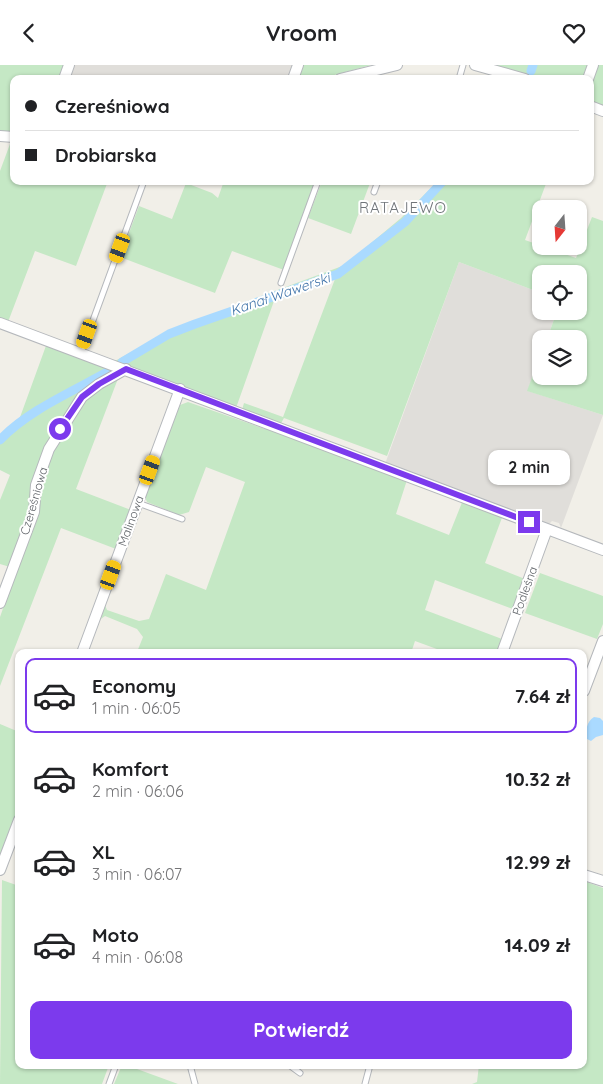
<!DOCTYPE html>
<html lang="pl">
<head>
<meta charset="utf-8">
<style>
	body { margin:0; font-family:Quicksand,sans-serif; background:#f2f2f2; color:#202124; height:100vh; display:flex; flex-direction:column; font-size:19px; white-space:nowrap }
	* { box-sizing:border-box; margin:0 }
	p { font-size:16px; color:#757577 }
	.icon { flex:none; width:28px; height:28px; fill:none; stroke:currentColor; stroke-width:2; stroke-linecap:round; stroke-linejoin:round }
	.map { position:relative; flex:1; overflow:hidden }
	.drawer { position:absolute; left:15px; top:584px; width:572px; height:420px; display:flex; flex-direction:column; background:#fff; border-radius:10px; box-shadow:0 1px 4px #0004 }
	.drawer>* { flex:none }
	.hud { position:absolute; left:10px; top:10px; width:584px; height:110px; border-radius:10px; box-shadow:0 1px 4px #0004; display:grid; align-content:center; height:110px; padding:0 15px; background:#fff }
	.needle { width:32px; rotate:197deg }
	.tools { position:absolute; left:532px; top:135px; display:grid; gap:10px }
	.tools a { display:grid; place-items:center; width:55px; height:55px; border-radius:10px; background:#fff; box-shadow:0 1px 4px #0004; font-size:25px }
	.end { position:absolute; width:22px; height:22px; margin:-11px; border:6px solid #7c3aed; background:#fff; box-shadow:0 0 0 2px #fff }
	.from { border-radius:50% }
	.bubble { position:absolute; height:35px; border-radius:10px; background:#fff; box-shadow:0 1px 4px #0004; font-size:16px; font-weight:700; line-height:35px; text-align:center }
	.car { position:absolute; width:15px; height:30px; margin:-15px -8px; border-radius:6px; box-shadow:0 0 4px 1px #0007; background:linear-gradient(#f5c518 24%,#345 0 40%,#f5c518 0 76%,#345 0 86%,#f5c518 0) }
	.hud b { display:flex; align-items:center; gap:18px; height:48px; font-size:19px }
	.hud b+b { border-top:1px solid #e0e0e0 }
	.hud i { width:12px; height:12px; background:#202124 }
	ul { padding:9px 0 0; list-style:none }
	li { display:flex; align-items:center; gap:15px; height:75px; margin:0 10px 8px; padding:0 5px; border:2px solid transparent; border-radius:10px }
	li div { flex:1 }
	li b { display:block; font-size:19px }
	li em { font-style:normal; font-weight:700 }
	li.selected { border-color:#7c3aed }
	li>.icon { width:45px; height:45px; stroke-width:1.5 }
	.cta { display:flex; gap:10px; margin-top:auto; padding:10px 15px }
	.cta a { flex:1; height:58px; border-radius:10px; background:#7c3aed; color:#fff; font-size:20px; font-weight:700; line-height:58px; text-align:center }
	header { display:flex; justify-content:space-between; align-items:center; height:65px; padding:0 15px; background:#fff; font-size:22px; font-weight:700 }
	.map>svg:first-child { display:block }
	.industrial { fill:#e0deda }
	.green { fill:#c5e8c5 }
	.water { fill:#aadaff }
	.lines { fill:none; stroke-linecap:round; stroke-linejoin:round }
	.canal { stroke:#aadaff; stroke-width:9 }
	.lane-casing { stroke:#b5b8bc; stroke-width:7 }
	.street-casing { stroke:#b5b8bc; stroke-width:12 }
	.lane { stroke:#fff; stroke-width:5 }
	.street { stroke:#fff; stroke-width:10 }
	.route { stroke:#7c3aed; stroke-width:6 }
	.labels { text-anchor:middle; stroke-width:4; stroke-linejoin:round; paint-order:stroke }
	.street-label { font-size:12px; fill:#5f6368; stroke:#fff }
	.water-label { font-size:14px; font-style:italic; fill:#4174aa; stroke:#fff }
	.quarter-label { font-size:15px; letter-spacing:1px; fill:#70757a; stroke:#fff }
</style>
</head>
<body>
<header><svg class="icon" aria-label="back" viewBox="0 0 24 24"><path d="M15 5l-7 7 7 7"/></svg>Vroom<svg class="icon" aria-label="heart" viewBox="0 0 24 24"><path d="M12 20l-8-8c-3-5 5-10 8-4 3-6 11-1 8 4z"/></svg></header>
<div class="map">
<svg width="603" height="1019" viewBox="0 0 603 1019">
	<rect width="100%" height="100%" fill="#f1efe8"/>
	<path class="industrial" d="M74 0H295L289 14H68Z
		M459 197 541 228V246H557L547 274H541V288L528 326 603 350 561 463 559 458 552 456 548 460 385 399Z"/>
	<path class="green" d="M0 0H67L62 14H14V68L0 66Z
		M303 0H371L320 14H302L300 9Z
		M495 0H588L583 14H541Z
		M598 0H603V41L590 35V21Z
		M10 79H14V116H108L76 201 35 186 8 257 0 254V106Z
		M224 116H316L284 205 232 186 215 228 120 192 139 141 172 154 186 118 212 128 218 133Z
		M322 116 370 118 351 169 308 153Z
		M438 116H547L525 175 576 193 592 152 603 156V350L527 326 541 288V311H579V274H547L557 246H579V209H541V228L459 197 387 391 284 353 280 360 242 345 244 338 283 352 335 214 274 236 236 343 115 296 173 264 345 200 401 153Z
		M47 278 117 306 79 329 51 375 32 443 10 502 0 499V435L10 410 0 405V370L19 355Z
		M119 311 76 424 131 445 116 484 61 463 0 621V552L36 450 38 430 49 391 82 337Z
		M188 337 265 364 267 361 407 415 396 449 449 470 463 435 503 450 485 498 525 514 513 544 435 515 425 545 502 574 497 587H445L415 576 411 588 137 587 143 572 137 564 105 551 101 554 105 540 107 545 139 556 149 554 166 509 206 525 245 417 206 402 189 447 179 450 147 437 145 432 180 340Z
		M540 508 603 531V559L597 574 525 548Z
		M0 659 19 667V743L0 793Z
		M2 815 19 821V1000H109L102 1019H0Z
		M584 816 603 823V1019H472L477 1017 479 1000H584Z
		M122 1000H126L178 1019H114Z"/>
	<path class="water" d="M594 652 600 653 603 656V670L596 672 591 676 585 673C587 664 586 657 594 652Z"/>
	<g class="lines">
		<path class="canal" d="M531 6 533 0
			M122 297 169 269 195 259 338 209 405 157 443 116
			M0 375C28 345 76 325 111 305"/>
		<g class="lane-casing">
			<path id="lane" d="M459 14 463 0
				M374 127 378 116
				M281 218 318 116
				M81 288 144 116
				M138 438 182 454
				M190 1000 195 1019
				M289 1000 300 1008
				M109 1019 116 1000
				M365 1019 370 1000"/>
		</g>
		<g class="street-casing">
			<path id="street" d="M475 0 525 14
				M64 14 69 0
				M293 14 298 0
				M340 14 397 0
				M588 14 593 0
				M590 41 603 46
				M0 71 14 72
				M0 258 603 485
				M0 538 34 447 36 420 49 384 82 332 99 319 126 304
				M82 588 180 324
				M502 588 547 464
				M584 626 603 576
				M0 805 19 755
				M584 810 603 816"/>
		</g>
		<use href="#lane" class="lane"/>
		<use href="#street" class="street"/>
	</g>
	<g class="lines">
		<path class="route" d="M60 364 82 332 99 319 126 304 529 457"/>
	</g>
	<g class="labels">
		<g class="street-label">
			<text transform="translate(34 436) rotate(-74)" y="4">Czereśniowa</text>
			<text transform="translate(131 456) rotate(-70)" y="4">Malinowa</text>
			<text transform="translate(525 526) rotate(-70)" y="4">Podleśna</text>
		</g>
		<g class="water-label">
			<text transform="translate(280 229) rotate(-19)" y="5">Kanał Wawerski</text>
		</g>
		<g class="quarter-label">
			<text x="403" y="148">RATAJEWO</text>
		</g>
	</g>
</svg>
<div class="tools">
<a><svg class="needle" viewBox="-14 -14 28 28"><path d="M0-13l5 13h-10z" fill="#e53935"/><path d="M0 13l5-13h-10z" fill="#757577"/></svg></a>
<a><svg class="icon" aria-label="locate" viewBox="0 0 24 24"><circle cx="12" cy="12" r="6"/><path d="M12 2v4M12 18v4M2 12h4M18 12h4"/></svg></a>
<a><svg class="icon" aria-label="layers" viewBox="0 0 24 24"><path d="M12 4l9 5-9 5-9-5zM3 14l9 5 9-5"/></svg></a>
</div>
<i class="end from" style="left:60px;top:364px"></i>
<i class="end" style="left:529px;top:457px"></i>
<div class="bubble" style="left:488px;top:385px;width:82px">2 min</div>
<i class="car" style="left:120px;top:183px;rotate:200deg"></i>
<i class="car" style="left:87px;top:269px;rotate:200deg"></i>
<i class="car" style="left:150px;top:405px;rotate:20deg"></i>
<i class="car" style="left:111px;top:510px;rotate:20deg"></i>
<div class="hud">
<b><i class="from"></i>Czereśniowa</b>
<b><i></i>Drobiarska</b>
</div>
<section class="drawer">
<ul>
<li class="selected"><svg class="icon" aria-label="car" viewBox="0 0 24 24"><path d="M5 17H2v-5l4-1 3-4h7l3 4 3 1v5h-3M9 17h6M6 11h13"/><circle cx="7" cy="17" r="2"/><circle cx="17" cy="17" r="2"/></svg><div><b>Economy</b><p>1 min · 06:05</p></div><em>7.64 zł</em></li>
<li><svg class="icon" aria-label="car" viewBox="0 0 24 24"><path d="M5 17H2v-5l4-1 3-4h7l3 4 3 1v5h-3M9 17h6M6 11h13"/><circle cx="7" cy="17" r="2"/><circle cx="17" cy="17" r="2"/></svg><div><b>Komfort</b><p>2 min · 06:06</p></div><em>10.32 zł</em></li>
<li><svg class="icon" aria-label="car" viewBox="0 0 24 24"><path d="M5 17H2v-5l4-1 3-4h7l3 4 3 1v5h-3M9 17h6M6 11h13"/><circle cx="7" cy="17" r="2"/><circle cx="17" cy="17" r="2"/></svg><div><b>XL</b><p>3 min · 06:07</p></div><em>12.99 zł</em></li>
<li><svg class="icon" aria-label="car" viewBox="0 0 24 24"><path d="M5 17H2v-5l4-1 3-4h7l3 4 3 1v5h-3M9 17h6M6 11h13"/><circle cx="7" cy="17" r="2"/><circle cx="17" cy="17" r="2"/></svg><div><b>Moto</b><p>4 min · 06:08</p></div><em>14.09 zł</em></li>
</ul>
<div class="cta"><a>Potwierdź</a></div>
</section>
</div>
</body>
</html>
